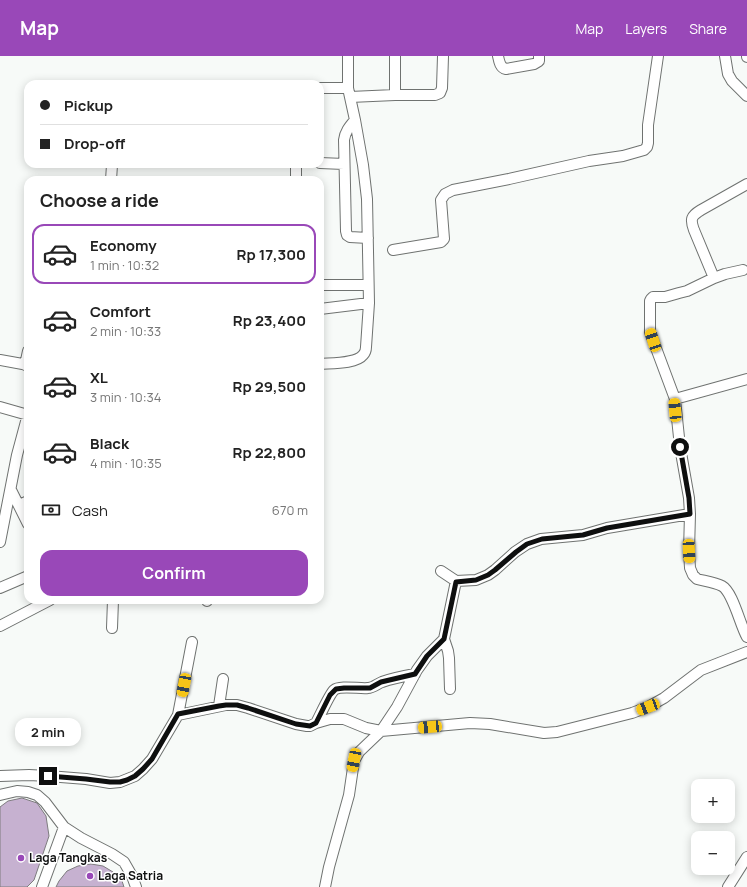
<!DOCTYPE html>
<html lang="en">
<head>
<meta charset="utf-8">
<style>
	body { margin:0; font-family:Manrope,sans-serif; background:#f6f6f6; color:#222; height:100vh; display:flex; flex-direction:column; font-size:15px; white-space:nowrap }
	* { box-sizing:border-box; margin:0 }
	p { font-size:13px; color:#767676 }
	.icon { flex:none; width:22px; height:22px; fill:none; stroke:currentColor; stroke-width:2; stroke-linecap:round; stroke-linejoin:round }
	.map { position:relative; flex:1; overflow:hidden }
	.panel { position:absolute; left:24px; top:120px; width:300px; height:428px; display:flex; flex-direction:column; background:#fff; border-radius:12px; box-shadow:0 2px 10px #0003 }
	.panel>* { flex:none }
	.guide { position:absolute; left:24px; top:24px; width:300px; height:88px; border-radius:12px; box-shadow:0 2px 10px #0003; display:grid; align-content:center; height:88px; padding:0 16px; background:#fff }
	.tools { position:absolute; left:691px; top:723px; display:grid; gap:8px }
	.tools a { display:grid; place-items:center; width:44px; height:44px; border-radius:8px; background:#fff; box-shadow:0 2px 10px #0003; font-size:20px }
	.end { position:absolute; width:18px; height:18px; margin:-9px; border:5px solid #0e0f0f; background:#fff; box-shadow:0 0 0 2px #fff }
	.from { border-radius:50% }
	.bubble { position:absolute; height:28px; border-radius:12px; background:#fff; box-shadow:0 2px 10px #0003; font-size:13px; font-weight:700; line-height:28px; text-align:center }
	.car { position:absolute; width:12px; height:24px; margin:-12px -6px; border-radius:5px; box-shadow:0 0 3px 1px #0007; background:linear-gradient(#f5c518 24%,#345 0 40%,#f5c518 0 76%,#345 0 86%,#f5c518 0) }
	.guide b { display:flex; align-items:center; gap:14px; height:38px; font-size:15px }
	.guide b+b { border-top:1px solid #e0e0e0 }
	.guide i { width:10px; height:10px; background:#222 }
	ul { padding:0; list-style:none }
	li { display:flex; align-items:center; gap:12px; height:60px; margin:0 8px 6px; padding:0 8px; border:2px solid transparent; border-radius:12px }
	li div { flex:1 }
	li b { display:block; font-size:15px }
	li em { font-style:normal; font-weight:700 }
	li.selected { border-color:#9948b8 }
	li>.icon { width:36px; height:36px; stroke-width:1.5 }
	h2 { padding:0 16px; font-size:18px; line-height:48px }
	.pay { display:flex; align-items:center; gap:10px; height:44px; padding:0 16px; font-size:15px }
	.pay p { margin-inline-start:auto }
	.primary-button { display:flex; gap:8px; margin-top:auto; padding:8px 16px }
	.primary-button a { flex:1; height:46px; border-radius:12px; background:#9948b8; color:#fff; font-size:16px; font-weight:700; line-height:46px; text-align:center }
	header { display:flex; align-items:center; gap:24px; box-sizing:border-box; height:56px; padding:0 20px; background:#9948b8; color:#fff }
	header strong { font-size:19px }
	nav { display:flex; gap:22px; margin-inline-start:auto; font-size:14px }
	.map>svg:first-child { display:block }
	.building { fill:#c6b1d0; stroke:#7e7c7f }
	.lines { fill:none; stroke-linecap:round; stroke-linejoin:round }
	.minor-casing { stroke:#6f7270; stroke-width:12 }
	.minor { stroke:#fff; stroke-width:10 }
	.route { stroke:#0e0f0f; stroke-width:5 }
	.poi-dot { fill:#9948b8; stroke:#fff; stroke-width:1.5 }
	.labels { text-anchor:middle; stroke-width:3; stroke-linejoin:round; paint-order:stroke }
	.poi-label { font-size:12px; font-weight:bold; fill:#0e0f0f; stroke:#fff; text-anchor:start }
</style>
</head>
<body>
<header>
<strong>Map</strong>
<nav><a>Map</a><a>Layers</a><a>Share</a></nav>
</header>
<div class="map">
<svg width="747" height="831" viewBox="0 0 747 831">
	<rect width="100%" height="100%" fill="#f7faf8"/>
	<path class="building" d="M22 742 37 747 46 760 49 780 34 824 27 831H0V751L8 745Z
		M91 808 103 810 113 816 122 825 124 831H56L59 825 67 815 78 810Z"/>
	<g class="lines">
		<g class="minor-casing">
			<path id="minor" d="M498 0C499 5 500 12 506 13L534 8 539 5V0
				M725 0 728 18 732 25 747 40
				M747 0V1
				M320 32H348
				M395 39V0
				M350 41 395 39H435L440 37 442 32 443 0
				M355 64C349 71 345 76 344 84L346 175 347 179 350 181 368 182
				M320 107 344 108
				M111 124 112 109
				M296 124V108
				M393 194 441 186 444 183 441 144 445 138 453 134 509 123 589 105 623 100 644 94 647 91 648 87V69L658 0
				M743 214 725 218 714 222 687 235 679 237 665 241H653L651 243 650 245V276L675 343 680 391 689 442 690 458 689 495 690 512 693 519 697 523C705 525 715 526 722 530 733 536 740 569 747 581
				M714 222 694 174C690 163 691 160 701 154L747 128
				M320 229H368
				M320 253 369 247
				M0 304 28 309
				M320 308C331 307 356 308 363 299 365 297 366 294 366 291L369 247 367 143 363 109 355 64 348 32V0
				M25 309 28 295
				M675 343 747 323
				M0 351 28 359
				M11 434 28 468
				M19 449 28 445
				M0 486 17 399 28 358
				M441 515 456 525 476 524 488 519 495 514 515 496 527 488 541 483 583 479 607 472 690 458
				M0 532 28 520
				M207 544V545
				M0 570 50 544
				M112 572 113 544
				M450 633 449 602 448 595 444 583 456 525
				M219 650 223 623
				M178 659 226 649H237L248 652 296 668 307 670H310L316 667 330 663H344L366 672 381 675 470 667 490 668 544 677 557 676 632 657 648 651 664 642 693 620 701 614 747 596
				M316 667C320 660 329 639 334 634 340 629 360 633 368 632 373 632 377 628 382 626 393 622 404 620 415 618
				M0 720 29 719 48 720 86 723 110 727 120 726 135 720 143 713 152 703 178 659 192 586
				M0 739 17 735 28 736 37 739 45 746 64 771 81 782 112 798 124 806 132 820 136 831
				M42 831 64 771
				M325 831 329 811 349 739 354 705 359 696 381 675 397 651 417 614 427 600 444 583
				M728 831 747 801"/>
		</g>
		<use href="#minor" class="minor"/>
	</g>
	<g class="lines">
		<path class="route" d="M48 720 86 723 110 726H120L127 724 135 720 143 713 152 703 178 658 219 650 226 649H237L248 652 296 668 310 670 316 667 330 639 336 633 344 632H370L381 626 415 618 427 600 444 583 456 526 476 524 488 519 495 514 516 496 527 488 542 483 583 479 607 472 690 458 689 442 680 391"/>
	</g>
	<g class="poi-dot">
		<circle cx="21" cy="802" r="4"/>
		<circle cx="90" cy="820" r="4"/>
	</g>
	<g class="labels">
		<g class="poi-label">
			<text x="29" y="806">Laga Tangkas</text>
			<text x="98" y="824">Laga Satria</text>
		</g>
	</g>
</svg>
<div class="tools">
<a>+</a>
<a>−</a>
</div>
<i class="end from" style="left:680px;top:391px"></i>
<i class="end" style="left:48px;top:720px"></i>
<div class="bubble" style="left:15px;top:662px;width:66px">2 min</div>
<i class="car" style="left:653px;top:284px;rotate:342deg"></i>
<i class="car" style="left:675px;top:354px;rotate:355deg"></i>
<i class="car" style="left:689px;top:495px;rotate:177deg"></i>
<i class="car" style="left:184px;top:629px;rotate:191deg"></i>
<i class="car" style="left:648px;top:651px;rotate:249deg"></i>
<i class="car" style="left:430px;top:671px;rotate:265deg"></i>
<i class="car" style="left:354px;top:704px;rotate:191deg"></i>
<div class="guide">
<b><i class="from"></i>Pickup</b>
<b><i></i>Drop-off</b>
</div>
<section class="panel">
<h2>Choose a ride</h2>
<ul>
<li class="selected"><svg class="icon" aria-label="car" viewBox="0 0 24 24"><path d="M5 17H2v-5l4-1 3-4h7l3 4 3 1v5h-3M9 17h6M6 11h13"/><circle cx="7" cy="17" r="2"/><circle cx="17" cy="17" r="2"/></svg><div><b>Economy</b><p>1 min · 10:32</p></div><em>Rp 17,300</em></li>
<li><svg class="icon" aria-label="car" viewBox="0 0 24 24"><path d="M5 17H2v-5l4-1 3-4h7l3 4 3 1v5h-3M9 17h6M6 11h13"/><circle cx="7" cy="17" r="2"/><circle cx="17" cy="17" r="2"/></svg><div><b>Comfort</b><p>2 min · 10:33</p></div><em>Rp 23,400</em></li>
<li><svg class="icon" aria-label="car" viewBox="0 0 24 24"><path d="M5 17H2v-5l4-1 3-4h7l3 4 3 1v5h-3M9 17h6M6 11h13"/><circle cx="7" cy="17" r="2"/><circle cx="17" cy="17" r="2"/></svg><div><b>XL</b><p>3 min · 10:34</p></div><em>Rp 29,500</em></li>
<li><svg class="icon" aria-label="car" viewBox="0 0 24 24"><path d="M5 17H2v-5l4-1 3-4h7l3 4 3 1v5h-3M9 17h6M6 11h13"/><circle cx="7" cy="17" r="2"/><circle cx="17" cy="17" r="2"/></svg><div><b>Black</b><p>4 min · 10:35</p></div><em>Rp 22,800</em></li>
</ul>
<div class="pay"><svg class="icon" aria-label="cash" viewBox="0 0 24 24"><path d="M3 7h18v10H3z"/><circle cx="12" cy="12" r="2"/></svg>Cash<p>670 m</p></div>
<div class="primary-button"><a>Confirm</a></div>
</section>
</div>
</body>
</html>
